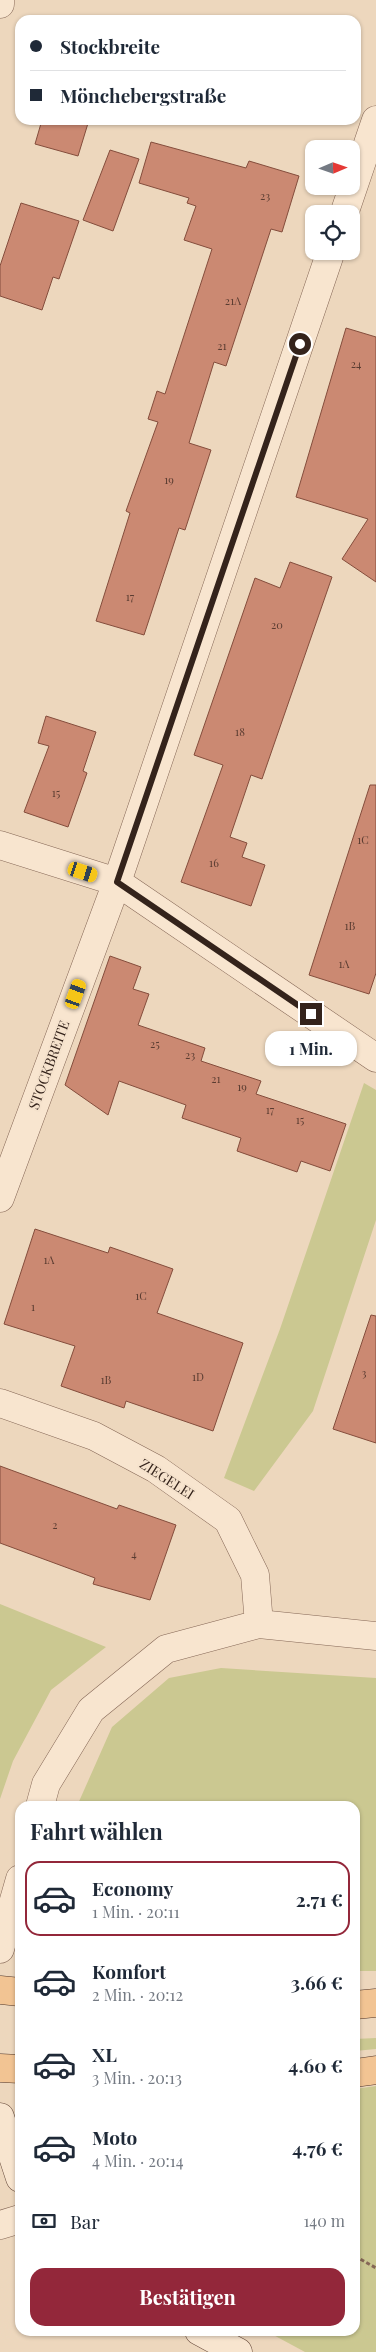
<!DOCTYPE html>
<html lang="de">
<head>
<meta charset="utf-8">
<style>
	body { margin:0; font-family:"Playfair Display",serif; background:#f6f6f7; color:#1f2937; height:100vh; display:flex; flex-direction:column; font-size:19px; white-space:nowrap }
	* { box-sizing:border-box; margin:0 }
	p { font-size:16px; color:#747a83 }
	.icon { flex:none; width:28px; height:28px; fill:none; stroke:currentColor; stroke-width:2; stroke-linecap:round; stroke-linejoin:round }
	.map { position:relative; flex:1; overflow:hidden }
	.drawer { position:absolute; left:15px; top:1801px; width:345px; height:535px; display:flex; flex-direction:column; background:#fff; border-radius:15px; box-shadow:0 1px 4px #0004 }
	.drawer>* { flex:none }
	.top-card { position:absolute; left:15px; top:15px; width:346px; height:110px; border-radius:15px; box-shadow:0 1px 4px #0004; display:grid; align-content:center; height:110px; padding:0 15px; background:#fff }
	.needle { width:32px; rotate:88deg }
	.buttons { position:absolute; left:305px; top:140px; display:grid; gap:10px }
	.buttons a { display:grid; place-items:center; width:55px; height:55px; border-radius:10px; background:#fff; box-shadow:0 1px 4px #0004; font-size:25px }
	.end { position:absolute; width:22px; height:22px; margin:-11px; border:6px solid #34231b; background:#fff; box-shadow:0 0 0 2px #fff }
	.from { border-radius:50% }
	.bubble { position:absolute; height:35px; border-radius:15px; background:#fff; box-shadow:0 1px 4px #0004; font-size:16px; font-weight:700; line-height:35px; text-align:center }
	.car { position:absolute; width:15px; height:30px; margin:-15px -8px; border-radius:6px; box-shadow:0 0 4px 1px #0007; background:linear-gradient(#f5c518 24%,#345 0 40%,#f5c518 0 76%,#345 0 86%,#f5c518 0) }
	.top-card b { display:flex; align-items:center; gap:18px; height:48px; font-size:19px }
	.top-card b+b { border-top:1px solid #e0e1e3 }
	.top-card i { width:12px; height:12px; background:#1f2937 }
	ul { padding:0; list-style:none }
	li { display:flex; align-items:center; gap:15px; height:75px; margin:0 10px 8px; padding:0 5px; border:2px solid transparent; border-radius:15px }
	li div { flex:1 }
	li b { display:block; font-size:19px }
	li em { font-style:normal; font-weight:700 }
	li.active { border-color:#93273a }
	li>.icon { width:45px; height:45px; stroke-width:1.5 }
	h2 { padding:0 15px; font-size:22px; line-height:60px }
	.pay { display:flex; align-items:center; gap:12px; height:55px; padding:0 15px; font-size:19px }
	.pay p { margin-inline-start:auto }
	.action { display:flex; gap:10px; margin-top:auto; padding:10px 15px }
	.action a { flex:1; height:58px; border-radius:15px; background:#93273a; color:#fff; font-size:20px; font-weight:700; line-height:58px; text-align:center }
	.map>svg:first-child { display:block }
	.green { fill:#cbc891 }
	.building { fill:#cb8972; stroke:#844d3c }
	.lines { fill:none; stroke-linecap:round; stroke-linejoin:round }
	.street-casing { stroke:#856756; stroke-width:29 }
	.secondary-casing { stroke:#66493a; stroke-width:29 }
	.primary-casing { stroke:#52372b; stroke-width:29 }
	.path { stroke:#856756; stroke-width:3; stroke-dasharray:4 2.5; stroke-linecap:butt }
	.street { stroke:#f8e5cf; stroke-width:28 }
	.secondary { stroke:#f8e5cf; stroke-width:28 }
	.primary { stroke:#f2c493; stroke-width:28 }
	.route { stroke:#34231b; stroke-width:6 }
	.labels { text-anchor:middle; stroke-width:4; stroke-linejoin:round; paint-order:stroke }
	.number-label { font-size:11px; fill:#5a3c31 }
	.street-label { font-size:14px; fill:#34231b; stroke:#f5e2cc }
</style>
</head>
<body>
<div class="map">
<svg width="376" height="2352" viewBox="0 0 376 2352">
	<rect width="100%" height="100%" fill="#edd7bd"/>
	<path class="green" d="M364 1083 376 1090V1220L313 1411 254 1491 224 1478 280 1329Z
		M0 1604 106 1647 51 1690 13 1761 0 1799Z
		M221 1668 376 1678V1971H355V1806H77L112 1727 169 1678Z
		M376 2038V2049L355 2051V2039Z
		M376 2086V2352H305L266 2331H355V2089Z"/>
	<path class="building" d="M42 120H89L78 156 35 144Z
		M151 142 246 168 249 161 299 176 282 232 271 229 226 366 214 362 189 443 211 450 185 530 179 528 144 635 96 621 130 513 126 511 158 422 148 419 157 391 165 394 212 249 184 240 196 206 187 203 189 198 139 183Z
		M110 150 139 159 113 231 83 220Z
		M21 203 79 221 59 279 53 277 42 310 0 296V266Z
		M346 328 376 337V582L342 559 368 519 296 497Z
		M290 562 332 577 262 779 251 775 230 837 247 843 242 857 265 865 251 906 181 882 223 765 194 755 255 578 280 588Z
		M46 716 96 732 83 771 87 773 68 827 24 812 49 746 38 743Z
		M370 785H376V973L369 994 309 975Z
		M110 956 141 967 133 989 149 994 138 1025 205 1048 201 1061 261 1081 256 1094 346 1124 330 1171 301 1161 297 1172 237 1151 241 1138 182 1118 186 1105 119 1081 108 1115 65 1085Z
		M35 1229 108 1253 110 1247 173 1269 157 1313 243 1343 213 1431 126 1401 124 1408 61 1386 75 1346 4 1324Z
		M371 1315 376 1316V1443L333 1429Z
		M0 1466 117 1509 119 1505 176 1525 150 1600 93 1584 95 1578 0 1543Z"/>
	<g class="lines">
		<g class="street-casing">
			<path id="street" d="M0 4V0
				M344 214 376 120
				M0 845 117 882 376 1058
				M0 1198 117 882 331 251
				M0 1403 94 1436 156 1469 228 1520 255 1575 259 1624
				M40 1806 46 1784 91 1710 166 1649 259 1624 376 1636
				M0 1949 20 1879
				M0 2225 20 2219"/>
		</g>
		<g class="secondary-casing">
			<path id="secondary" d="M0 2117 20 2178
				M199 2331 238 2352"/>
		</g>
		<g class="primary-casing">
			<path id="primary" d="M0 1990 20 1992
				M355 2005 376 2003
				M0 2068 20 2069
				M355 2073 376 2070"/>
		</g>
		<path class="path" d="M355 2256 376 2268"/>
		<use href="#street" class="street"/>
		<use href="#secondary" class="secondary"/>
		<use href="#primary" class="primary"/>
	</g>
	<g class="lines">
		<path class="route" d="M300 344 117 882 311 1014"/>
	</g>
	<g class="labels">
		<g class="number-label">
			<text x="265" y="200">23</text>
			<text x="233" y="305">21A</text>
			<text x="222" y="350">21</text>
			<text x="356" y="368">24</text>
			<text x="169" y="484">19</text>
			<text x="130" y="601">17</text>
			<text x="277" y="629">20</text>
			<text x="240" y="736">18</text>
			<text x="56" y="797">15</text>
			<text x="363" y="844">1C</text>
			<text x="214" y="867">16</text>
			<text x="350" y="930">1B</text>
			<text x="344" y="968">1A</text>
			<text x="155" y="1048">25</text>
			<text x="190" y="1059">23</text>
			<text x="216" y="1083">21</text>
			<text x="242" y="1091">19</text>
			<text x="270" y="1114">17</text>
			<text x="300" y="1124">15</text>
			<text x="49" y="1264">1A</text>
			<text x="141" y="1300">1C</text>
			<text x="33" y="1311">1</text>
			<text x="364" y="1377">3</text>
			<text x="198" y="1381">1D</text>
			<text x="106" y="1384">1B</text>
			<text x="55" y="1529">2</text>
			<text x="134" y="1558">4</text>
		</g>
		<g class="street-label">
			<text transform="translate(49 1065) rotate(-70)" y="5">STOCKBREITE</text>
			<text transform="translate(167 1479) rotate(33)" y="5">ZIEGELEI</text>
		</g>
	</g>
</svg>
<div class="buttons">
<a><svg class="needle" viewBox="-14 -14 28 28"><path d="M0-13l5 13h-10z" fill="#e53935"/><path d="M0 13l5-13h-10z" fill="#747a83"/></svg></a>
<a><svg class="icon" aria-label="locate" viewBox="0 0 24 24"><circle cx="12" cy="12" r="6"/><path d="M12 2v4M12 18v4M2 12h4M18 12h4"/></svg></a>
</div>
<i class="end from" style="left:300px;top:344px"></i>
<i class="end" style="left:311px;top:1014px"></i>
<div class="bubble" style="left:265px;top:1031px;width:92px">1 Min.</div>
<i class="car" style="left:83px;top:872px;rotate:108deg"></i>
<i class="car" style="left:76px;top:994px;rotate:20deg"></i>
<div class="top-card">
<b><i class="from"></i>Stockbreite</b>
<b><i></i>Mönchebergstraße</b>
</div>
<section class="drawer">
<h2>Fahrt wählen</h2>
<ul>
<li class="active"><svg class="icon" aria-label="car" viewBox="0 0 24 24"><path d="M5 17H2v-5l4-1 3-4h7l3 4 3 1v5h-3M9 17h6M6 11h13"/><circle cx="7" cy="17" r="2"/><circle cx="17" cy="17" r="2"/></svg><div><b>Economy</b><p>1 Min. · 20:11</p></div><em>2.71 €</em></li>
<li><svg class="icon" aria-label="car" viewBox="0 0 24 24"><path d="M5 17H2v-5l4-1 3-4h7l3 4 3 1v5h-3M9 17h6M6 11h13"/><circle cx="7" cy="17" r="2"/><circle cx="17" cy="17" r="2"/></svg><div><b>Komfort</b><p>2 Min. · 20:12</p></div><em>3.66 €</em></li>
<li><svg class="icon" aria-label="car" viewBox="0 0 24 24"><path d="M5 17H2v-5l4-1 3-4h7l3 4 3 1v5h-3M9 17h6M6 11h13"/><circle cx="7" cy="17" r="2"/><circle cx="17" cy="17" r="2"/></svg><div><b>XL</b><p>3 Min. · 20:13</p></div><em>4.60 €</em></li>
<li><svg class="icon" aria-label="car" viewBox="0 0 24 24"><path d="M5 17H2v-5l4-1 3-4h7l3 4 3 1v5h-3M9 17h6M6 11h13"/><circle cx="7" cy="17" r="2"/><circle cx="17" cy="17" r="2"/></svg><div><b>Moto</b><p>4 Min. · 20:14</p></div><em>4.76 €</em></li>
</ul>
<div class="pay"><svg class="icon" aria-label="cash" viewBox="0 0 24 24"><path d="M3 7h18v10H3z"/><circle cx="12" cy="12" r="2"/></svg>Bar<p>140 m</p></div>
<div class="action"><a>Bestätigen</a></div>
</section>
</div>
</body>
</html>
